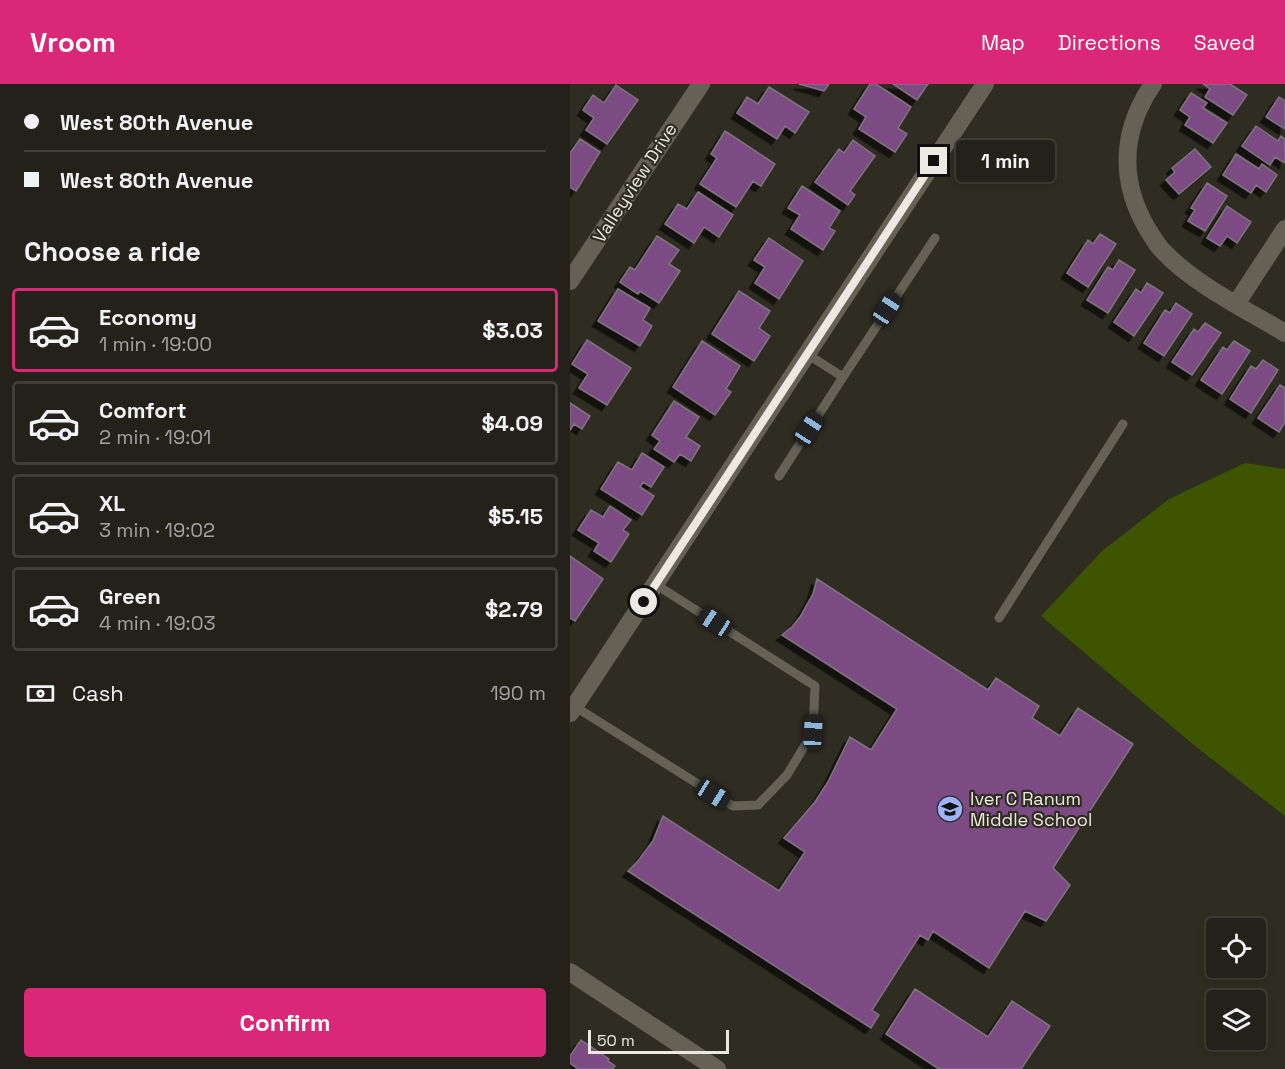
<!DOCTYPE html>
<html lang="en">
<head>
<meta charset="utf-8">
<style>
	body { margin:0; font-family:"Space Grotesk",sans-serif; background:#2f2e26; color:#f1f3f6; height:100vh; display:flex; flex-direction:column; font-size:22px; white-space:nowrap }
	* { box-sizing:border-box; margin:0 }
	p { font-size:20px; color:#a3a3a2 }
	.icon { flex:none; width:33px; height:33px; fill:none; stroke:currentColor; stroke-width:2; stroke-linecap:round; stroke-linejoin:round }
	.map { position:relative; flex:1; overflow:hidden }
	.sheet { display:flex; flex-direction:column; background:#232119; width:570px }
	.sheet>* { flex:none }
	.guide { display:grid; align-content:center; height:132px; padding:0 24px; background:#232119 }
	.controls { position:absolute; left:636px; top:834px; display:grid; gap:12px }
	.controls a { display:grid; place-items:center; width:60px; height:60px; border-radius:6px; background:#232119; box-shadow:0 3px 9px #0003,0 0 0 2px #403e38; font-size:30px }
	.scale { position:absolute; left:18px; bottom:15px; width:141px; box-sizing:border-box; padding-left:6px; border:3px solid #ebe9e2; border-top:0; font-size:16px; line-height:21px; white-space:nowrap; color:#ebe9e2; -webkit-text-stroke:4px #2f2c21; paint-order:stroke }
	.end { position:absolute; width:27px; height:27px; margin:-14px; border:8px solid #ebe9e2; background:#111; box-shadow:0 0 0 3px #111 }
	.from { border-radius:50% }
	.bubble { position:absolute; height:42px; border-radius:6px; background:#232119; box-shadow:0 3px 9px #0003,0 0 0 2px #403e38; font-size:20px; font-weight:800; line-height:42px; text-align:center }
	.car { position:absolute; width:18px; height:36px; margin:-18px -9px; border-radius:8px; box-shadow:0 0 4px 2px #0007; background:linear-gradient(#222 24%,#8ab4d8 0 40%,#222 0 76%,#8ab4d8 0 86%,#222 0) }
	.guide b { display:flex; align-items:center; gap:21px; height:57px; font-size:22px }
	.guide b+b { border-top:2px solid #403e38 }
	.guide i { width:15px; height:15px; background:#f1f3f6 }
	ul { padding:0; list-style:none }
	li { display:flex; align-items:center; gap:18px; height:84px; margin:0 12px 9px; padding:0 12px; border:3px solid #403e38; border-radius:6px }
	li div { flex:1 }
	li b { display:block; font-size:22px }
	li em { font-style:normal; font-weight:800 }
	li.selected { border-color:#db2777 }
	li>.icon { width:54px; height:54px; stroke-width:1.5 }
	h2 { padding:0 24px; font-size:27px; line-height:72px }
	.pay { display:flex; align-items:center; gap:15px; height:66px; padding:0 24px; font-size:22px }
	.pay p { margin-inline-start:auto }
	.cta { display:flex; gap:12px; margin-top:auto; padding:12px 24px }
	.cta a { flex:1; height:69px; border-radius:6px; background:#db2777; color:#fff; font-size:24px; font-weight:800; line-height:69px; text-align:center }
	header { display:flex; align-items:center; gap:36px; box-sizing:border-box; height:84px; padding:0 30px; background:#db2777; color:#fff }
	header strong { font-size:28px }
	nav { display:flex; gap:33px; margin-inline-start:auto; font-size:21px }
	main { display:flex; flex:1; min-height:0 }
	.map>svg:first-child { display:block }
	.green { fill:#3f5401 }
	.building { fill:#7b4b84; stroke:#7d747e; stroke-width:1.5; filter:url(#shadow) }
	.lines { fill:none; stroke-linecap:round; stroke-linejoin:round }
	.lane { stroke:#656155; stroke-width:9 }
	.street { stroke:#656155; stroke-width:18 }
	.secondary { stroke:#656155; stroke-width:18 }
	.route { stroke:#ebe9e2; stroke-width:8 }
	.labels { text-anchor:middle; stroke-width:4.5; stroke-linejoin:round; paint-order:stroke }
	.street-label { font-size:18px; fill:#ebe9e2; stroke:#2f2c21 }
	.poi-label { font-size:18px; fill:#ebe9e2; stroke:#2f2c21; text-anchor:start }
</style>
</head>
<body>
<header>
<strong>Vroom</strong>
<nav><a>Map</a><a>Directions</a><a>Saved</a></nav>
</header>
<main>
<section class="sheet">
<div class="guide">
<b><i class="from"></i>West 80th Avenue</b>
<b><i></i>West 80th Avenue</b>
</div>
<h2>Choose a ride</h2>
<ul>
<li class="selected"><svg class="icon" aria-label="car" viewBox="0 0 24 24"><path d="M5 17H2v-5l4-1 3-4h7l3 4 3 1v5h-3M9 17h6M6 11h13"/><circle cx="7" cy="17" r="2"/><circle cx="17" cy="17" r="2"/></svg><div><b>Economy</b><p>1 min · 19:00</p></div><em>$3.03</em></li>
<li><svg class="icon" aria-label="car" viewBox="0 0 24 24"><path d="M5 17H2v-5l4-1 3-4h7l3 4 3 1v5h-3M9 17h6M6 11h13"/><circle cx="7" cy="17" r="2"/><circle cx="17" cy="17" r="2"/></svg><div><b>Comfort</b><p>2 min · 19:01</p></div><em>$4.09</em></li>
<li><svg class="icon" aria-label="car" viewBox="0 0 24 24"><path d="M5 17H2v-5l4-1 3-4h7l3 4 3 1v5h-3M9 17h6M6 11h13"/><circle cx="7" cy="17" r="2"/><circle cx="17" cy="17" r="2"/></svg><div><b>XL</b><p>3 min · 19:02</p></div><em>$5.15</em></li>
<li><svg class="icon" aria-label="car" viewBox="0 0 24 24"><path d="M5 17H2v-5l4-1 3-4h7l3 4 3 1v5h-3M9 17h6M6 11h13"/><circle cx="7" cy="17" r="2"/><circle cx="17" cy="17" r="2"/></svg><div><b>Green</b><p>4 min · 19:03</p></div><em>$2.79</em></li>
</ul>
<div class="pay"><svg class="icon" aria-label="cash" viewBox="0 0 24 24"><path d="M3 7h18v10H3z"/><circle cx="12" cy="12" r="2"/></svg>Cash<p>190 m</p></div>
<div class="cta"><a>Confirm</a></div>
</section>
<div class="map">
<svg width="715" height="985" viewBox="0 0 715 985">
	<defs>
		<filter id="shadow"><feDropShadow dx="-5.5" dy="5.5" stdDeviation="0" flood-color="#0009"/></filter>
	</defs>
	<rect width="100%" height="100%" fill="#2f2c21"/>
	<path class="green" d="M675 379 715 385V732L625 662 471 532 532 467 599 415Z"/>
	<path class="building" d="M229 0H259L254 7Z
		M300 0H306L341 23 328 44 337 50 325 68 289 45 296 33 284 25Z
		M323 0H358L347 16Z
		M633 0H660L677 11 663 31 635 13 640 5Z
		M46 1 68 16 37 60 16 46 24 34 13 26 23 11 34 19Z
		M199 3 239 28 225 49 215 42 207 55 167 29 177 13 188 20Z
		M621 9 637 19 633 24 657 39 643 59 615 41 620 33 610 26Z
		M709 13 715 17V45L696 33Z
		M686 42 708 57 711 52 715 55V79L705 73 700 81 672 62Z
		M155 47 205 80 191 102 183 97 166 123 130 100 147 74 141 70Z
		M10 55 30 68 6 107 0 103V69Z
		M283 56 305 72 280 107 285 111 278 121 245 98 269 65 274 69Z
		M625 65 641 83 609 110 596 96 605 88 602 84Z
		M666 70 689 85 692 80 707 91 696 108 686 101 681 109 653 91Z
		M637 99 657 112 635 147 618 137 625 126 621 124Z
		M232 102 270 127 259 144 265 147 253 166 221 145 230 131 218 124Z
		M128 108 163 131 149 153 134 143 124 159 95 140 108 120 117 125Z
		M657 122 681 138 667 159 657 152 650 162 637 154Z
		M530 150 546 160 518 203 497 189 518 156 523 160Z
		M87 152 109 166 99 180 110 187 89 219 70 207 68 210 50 198 60 183 65 186Z
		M199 154 233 177 209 215 185 199 195 183 184 176Z
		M549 176 565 186 538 229 517 216 538 183 543 186Z
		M577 199 593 209 564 252 544 238 566 205 571 209Z
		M48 205 80 224 73 236 82 242 70 262 28 237Z
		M169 207 200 227 189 244 200 252 184 277 142 250Z
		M606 219 622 230 594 272 574 259 595 226 600 229Z
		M635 239 651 249 622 291 602 278 624 245 628 248Z
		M17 256 61 284 37 321 9 304 18 290 2 280Z
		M132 257 170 282 156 305 161 308 145 331 103 303Z
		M664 257 680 267 652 310 631 296 653 263 657 266Z
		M693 276 708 286 681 329 660 315 681 282 686 285Z
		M710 301 715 304V338L709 348 688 334Z
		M104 317 129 333 116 353 130 362 121 377 110 370 104 378 84 365 90 357 82 351Z
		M0 319 20 332 12 345 4 340 0 346Z
		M72 369 94 383 81 403 73 398 70 403 84 412 72 431 31 405 48 378 62 386Z
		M40 422 61 436 53 446 59 450 41 478 24 467 29 459 8 446 21 426 33 433Z
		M0 472 33 495 5 537 0 534Z
		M247 495 418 606 426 594 469 622 462 634 490 652 508 624 563 660 483 784 500 801 476 837 455 827 419 884 363 847 358 856 350 851 302 926 309 931 301 944 58 787 68 777 83 757 93 732 209 807 235 768 214 754 245 718 258 698 280 653 301 666 327 625 212 551 222 543 230 533 243 510Z
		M345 905 418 953 442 917 480 942 451 985H369L316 950Z
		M11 956 39 975 38 977 45 982 43 985H8L0 979V972Z"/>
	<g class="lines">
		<path class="lane" d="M237 270 273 293 365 154
			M209 392 273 293
			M429 534 553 340
			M4 622 163 722 188 721 217 691 243 648 245 602 85 500"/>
		<path class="street" d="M583 0C551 47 549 97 578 146 583 153 587 162 594 168 624 200 677 226 715 249
			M0 197 131 0
			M666 220 715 145"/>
		<path class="secondary" d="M0 629 415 0
			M0 888 147 985"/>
	</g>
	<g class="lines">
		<path class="route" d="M74 518 364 77"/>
	</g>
	<defs>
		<g id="school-disc" transform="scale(1.35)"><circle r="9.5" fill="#9cb4fd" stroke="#2f2c21"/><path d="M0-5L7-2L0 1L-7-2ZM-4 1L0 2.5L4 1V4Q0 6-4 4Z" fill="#111"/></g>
	</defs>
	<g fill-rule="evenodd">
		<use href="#school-disc" x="380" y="725"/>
	</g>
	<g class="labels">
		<g class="street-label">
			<text transform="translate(65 99) rotate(-57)" y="6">Valleyview Drive</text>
		</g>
		<g class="poi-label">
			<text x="400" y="721">Iver C Ranum<tspan x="400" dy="21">Middle School</tspan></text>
		</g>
	</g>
</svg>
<div class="controls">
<a><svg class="icon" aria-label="locate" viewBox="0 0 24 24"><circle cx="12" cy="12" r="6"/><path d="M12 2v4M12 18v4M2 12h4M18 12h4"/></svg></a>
<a><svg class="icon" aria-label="layers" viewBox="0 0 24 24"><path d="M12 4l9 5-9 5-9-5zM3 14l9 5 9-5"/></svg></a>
</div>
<div class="scale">50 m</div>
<i class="end from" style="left:74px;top:518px"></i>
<i class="end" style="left:364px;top:77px"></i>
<div class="bubble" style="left:386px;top:56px;width:99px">1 min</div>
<i class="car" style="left:317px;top:225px;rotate:33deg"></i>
<i class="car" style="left:239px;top:345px;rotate:33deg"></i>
<i class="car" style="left:145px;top:538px;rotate:303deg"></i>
<i class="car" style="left:243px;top:648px;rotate:3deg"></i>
<i class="car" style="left:143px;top:710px;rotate:122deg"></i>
</div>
</main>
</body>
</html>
